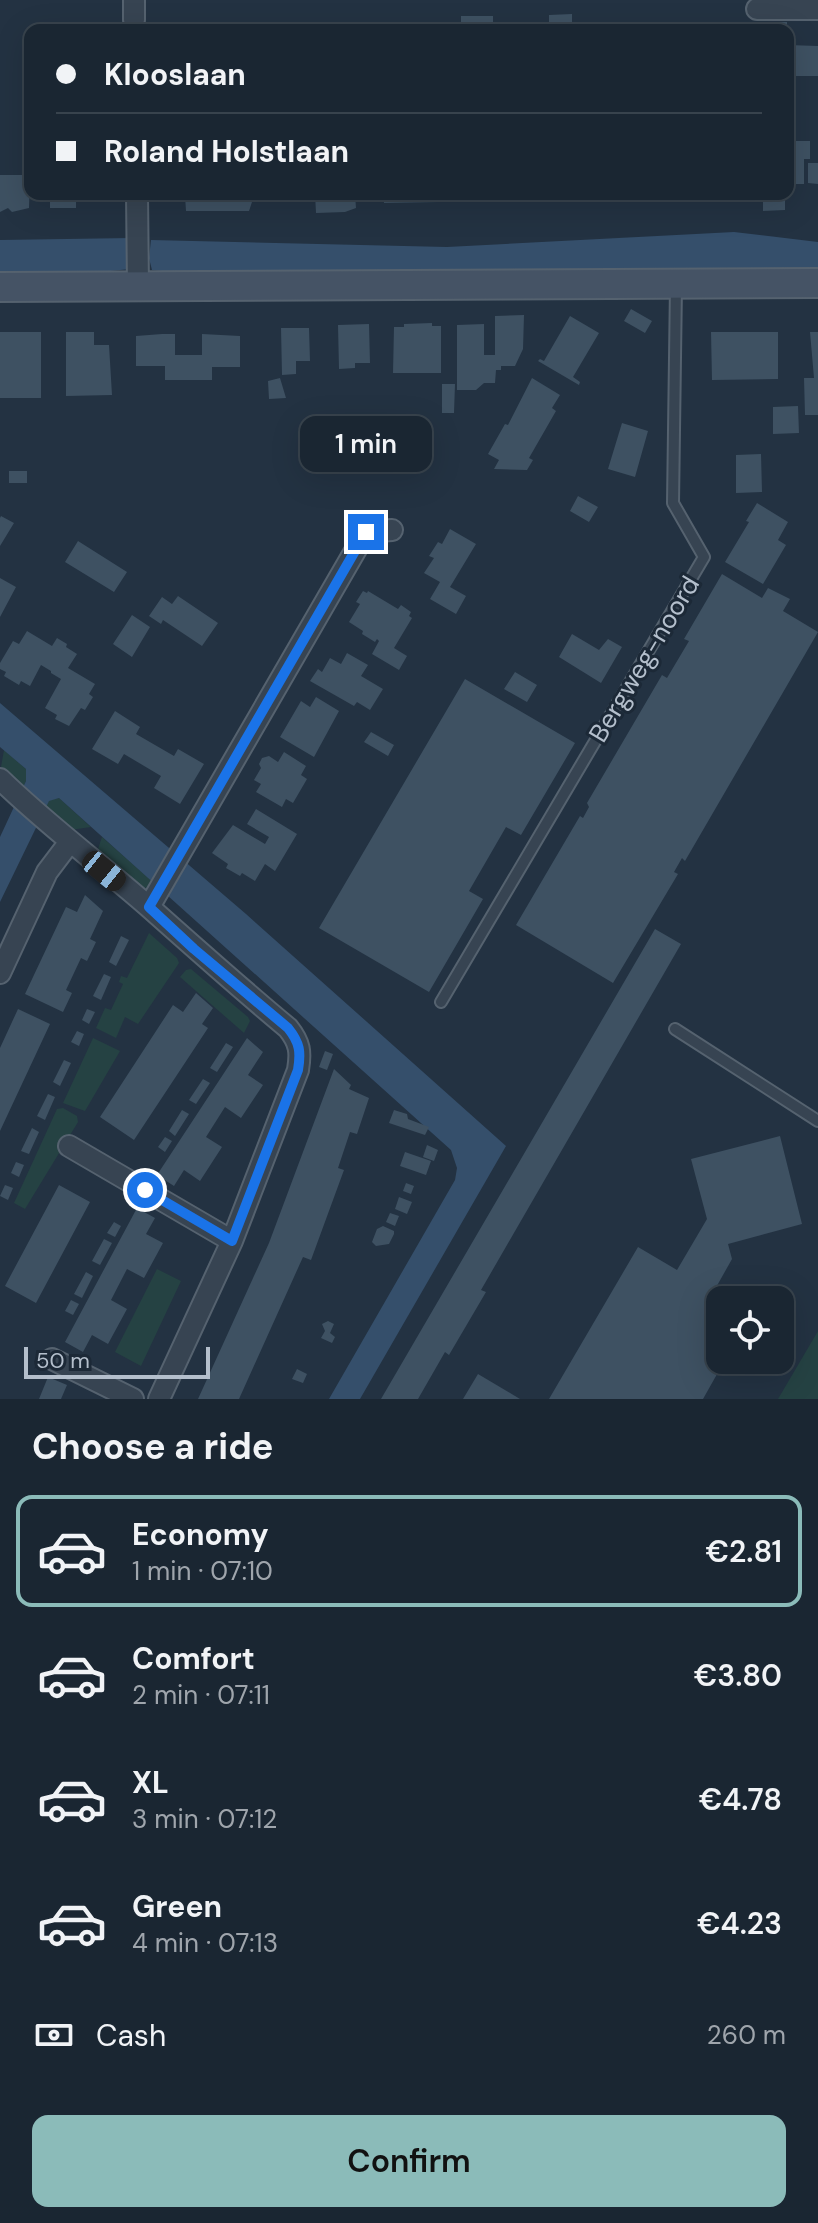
<!DOCTYPE html>
<html lang="en">
<head>
<meta charset="utf-8">
<style>
	body { margin:0; font-family:"DM Sans",sans-serif; background:#27323e; color:#f1f3f6; height:100vh; display:flex; flex-direction:column; font-size:30px; white-space:nowrap }
	* { box-sizing:border-box; margin:0 }
	p { font-size:26px; color:#9fa5ac }
	.icon { flex:none; width:44px; height:44px; fill:none; stroke:currentColor; stroke-width:2; stroke-linecap:round; stroke-linejoin:round }
	.map { position:relative; height:1399px; overflow:hidden }
	.side { display:flex; flex-direction:column; background:#1a2632; flex:1 }
	.side>* { flex:none }
	.hud { position:absolute; left:24px; top:24px; width:770px; height:176px; border-radius:16px; box-shadow:0 8px 32px #0002,0 0 0 2px #38434d; display:grid; align-content:center; height:176px; padding:0 32px; background:#1a2632 }
	.tools { position:absolute; left:706px; top:1286px; display:grid; gap:16px }
	.tools a { display:grid; place-items:center; width:88px; height:88px; border-radius:16px; background:#1a2632; box-shadow:0 8px 32px #0002,0 0 0 2px #38434d; font-size:40px }
	.scale { position:absolute; left:24px; bottom:20px; width:186px; box-sizing:border-box; padding-left:8px; border:4px solid #b4bfcc; border-top:0; font-size:22px; line-height:28px; white-space:nowrap; color:#b4bfcc; -webkit-text-stroke:6px #1c2937; paint-order:stroke }
	.end { position:absolute; width:36px; height:36px; margin:-18px; border:10px solid #1a73e8; background:#fff; box-shadow:0 0 0 4px #fff }
	.from { border-radius:50% }
	.bubble { position:absolute; height:56px; border-radius:16px; background:#1a2632; box-shadow:0 8px 32px #0002,0 0 0 2px #38434d; font-size:26px; font-weight:600; line-height:56px; text-align:center }
	.car { position:absolute; width:24px; height:48px; margin:-24px -12px; border-radius:10px; box-shadow:0 0 6px 2px #0007; background:linear-gradient(#222 24%,#8ab4d8 0 40%,#222 0 76%,#8ab4d8 0 86%,#222 0) }
	.hud b { display:flex; align-items:center; gap:28px; height:76px; font-size:30px }
	.hud b+b { border-top:2px solid #38434d }
	.hud i { width:20px; height:20px; background:#f1f3f6 }
	ul { padding:0; list-style:none }
	li { display:flex; align-items:center; gap:24px; height:112px; margin:0 16px 12px; padding:0 16px; border:4px solid transparent; border-radius:16px }
	li div { flex:1 }
	li b { display:block; font-size:30px }
	li em { font-style:normal; font-weight:600 }
	li.selected { border-color:#8bbbb9 }
	li>.icon { width:72px; height:72px; stroke-width:1.5 }
	h2 { padding:0 32px; font-size:36px; line-height:96px }
	.pay { display:flex; align-items:center; gap:20px; height:88px; padding:0 32px; font-size:30px }
	.pay p { margin-inline-start:auto }
	.action { display:flex; gap:16px; margin-top:auto; padding:16px 32px }
	.action a { flex:1; height:92px; border-radius:16px; background:#8bbbb9; color:#111; font-size:32px; font-weight:600; line-height:92px; text-align:center }
	.map>svg:first-child { display:block }
	.green { fill:#254243 }
	.water { fill:#354f6b }
	.building { fill:#3e5162 }
	.lines { fill:none; stroke-linecap:round; stroke-linejoin:round }
	.lane-casing { stroke:#55626f; stroke-width:14 }
	.street-casing { stroke:#55626f; stroke-width:24 }
	.secondary-casing { stroke:#55626f; stroke-width:32 }
	.lane { stroke:#374452; stroke-width:10 }
	.street { stroke:#374452; stroke-width:20 }
	.secondary { stroke:#455365; stroke-width:28 }
	.route { stroke:#1a73e8; stroke-width:10 }
	.labels { text-anchor:middle; stroke-width:6; stroke-linejoin:round; paint-order:stroke }
	.street-label { font-size:26px; fill:#b4bfcc; stroke:#1c2937 }
</style>
</head>
<body>
<div class="map">
<svg width="818" height="1399" viewBox="0 0 818 1399">
	<rect width="100%" height="100%" fill="#233242"/>
	<path class="green" d="M180 22 276 23V30H180Z
		M4 750 26 769V781L23 788 1 767Z
		M59 798 91 827 70 830 45 808 49 800Z
		M102 837 153 882 147 888 134 886 101 857 98 849Z
		M149 933 177 958 179 963 138 1024 125 1017 116 1038 96 1028 105 1008 111 1010 123 984 119 982 121 976 127 978Z
		M191 969 248 1017 250 1021 244 1033 180 977 186 970Z
		M93 1038 120 1051 85 1111 63 1103Z
		M63 1108 77 1116 78 1122 25 1209 14 1203 57 1109Z
		M157 1269 181 1281 141 1366 115 1352Z
		M818 1331V1399H778Z"/>
	<path class="water" d="M734 232 818 242V271L172 272 152 270 149 258 151 240 447 247Z
		M132 238 130 269 92 273 0 272V240Z
		M0 703 246 914 506 1146 360 1399H329L455 1180 457 1168 451 1150 59 798 49 801 0 902V837L26 781V769L0 747Z"/>
	<path class="building" d="M572 14V30H549V15Z
		M461 16H493V30H461Z
		M778 22H787V30H778Z
		M788 45 818 46V76H788Z
		M793 141H810V159H804V184H788V163H793Z
		M808 163H818V184L808 183Z
		M0 175H30L29 208 12 212 8 208 0 212Z
		M50 194H76V208H50Z
		M187 194H250L252 202 249 211H186L185 196Z
		M315 194H355L356 208 345 212 316 213Z
		M384 194H439V202L384 203Z
		M473 194H502L503 201 473 202Z
		M546 194H596V201L546 202Z
		M670 194H727V198L670 199Z
		M763 194H785V210L763 211Z
		M631 309 652 321 645 333 624 321Z
		M524 315 523 349 515 366H501V370H496L495 383H484L476 390H457V325L484 324V355H495V316Z
		M570 316 599 333 573 377 580 382 579 385 538 361 540 359 544 361Z
		M432 323V326H441V373H393L394 327H404V324Z
		M369 324 370 363H355V368L339 369 338 325Z
		M281 328H309L310 361H296V374L282 375Z
		M0 332H41V398H0Z
		M66 332H94V345H109L112 395 66 396Z
		M711 332H778V379L712 380Z
		M810 332H818V415H805L804 378H814Z
		M162 334H175V355H202V334L240 336V367H212V380H165V366H136V336Z
		M280 378 286 398 269 399 268 381Z
		M532 378 560 395 552 408 556 411 529 458 533 460 527 470 494 469 499 460 488 454 505 424 508 425Z
		M442 384H455L454 413H442Z
		M798 406 799 433 773 434V407Z
		M622 423 648 431 635 477 608 469Z
		M761 454 762 492 736 493V455Z
		M9 471H27V483H9Z
		M578 496 598 507 589 522 570 511Z
		M757 503 788 522 778 540 786 545 763 584 725 562 749 522 746 521Z
		M1 516 14 523 0 546V518Z
		M450 529 476 544 450 587 466 596 456 614 430 599 440 582 424 573 434 558 429 556 438 542 442 544Z
		M78 541 127 572 114 592 65 562Z
		M722 574 762 598 768 588 790 599 783 611 818 632 685 861 682 858 674 872 678 874 613 983 516 925 580 816 583 818 589 807 587 803 662 675 667 678 689 641 684 639Z
		M0 578 16 587 0 617Z
		M363 591 367 593 368 591 398 609 401 605 411 612 409 616 412 618 394 648 407 656 399 670 372 654 379 641 377 639 375 642 362 634 363 631 349 622 360 604 356 602Z
		M178 596 218 623 202 646 163 620 161 624 149 616 162 597 172 604Z
		M132 615 150 627 132 657 113 644Z
		M27 631 52 646 57 638 67 644 66 647 77 654 68 668 95 684 89 694 93 697 85 710 81 708 69 726 55 719 57 715 45 708 61 679 51 673V671L41 665 30 686 21 681 19 685 4 676 6 672 0 669V663L13 641 19 644Z
		M572 634 599 650 608 639 622 647 601 683 559 657Z
		M347 653 368 665 361 676 383 689 370 710 357 702 354 706 310 681 318 669 322 672 330 658 341 664Z
		M515 672 537 685 527 702 504 689Z
		M465 679 575 743 521 835 506 827 469 891 483 899 429 992 319 928Z
		M316 697 339 711 314 757 280 737 301 701 310 707Z
		M115 711 140 727 136 734 174 756 178 749 204 764 180 804 154 788 161 776 124 754 118 764 92 749Z
		M371 732 394 745 388 756 364 742Z
		M284 752 306 766 301 775 307 779 293 803 286 799 282 807 256 792 261 784 254 780 261 768 259 764 262 758 269 756 278 762Z
		M256 809 297 834 275 871 265 864 255 881 242 873 240 876 226 868 228 864 212 853 233 825 265 844 269 837 247 824Z
		M85 895 103 911 90 939 96 942 87 961 81 958 66 990 72 993 63 1012 25 994 66 907 77 912Z
		M655 929 681 944 481 1290 486 1292 449 1355 445 1352 418 1399H381Z
		M121 936 129 940 116 966 109 962Z
		M104 974 111 977 101 1000 93 996Z
		M196 993 213 1008 202 1024 208 1028 134 1140 100 1117 173 1005 183 1012Z
		M18 1009 50 1024 0 1131V1048Z
		M87 1009 95 1012 89 1024 82 1020Z
		M77 1031 84 1034 79 1046 71 1042Z
		M247 1038 263 1052 248 1075 263 1085 241 1118 225 1107 206 1137 222 1147 200 1181 184 1170 174 1186 157 1175Z
		M226 1043 233 1047 217 1072 210 1068Z
		M325 1051 333 1054 327 1070 319 1067Z
		M64 1060 71 1063 60 1086 53 1082Z
		M334 1069 351 1085 349 1089 369 1098 357 1134 350 1132 338 1168 344 1170 311 1260 303 1257 239 1399H198L269 1243Z
		M203 1079 210 1083 196 1104 189 1100Z
		M48 1094 55 1097 45 1120 37 1116Z
		M182 1110 189 1114 175 1136 169 1131Z
		M394 1110 407 1114 408 1119 429 1127 425 1135 389 1123Z
		M32 1128 39 1132 29 1154 21 1151Z
		M780 1136 802 1224 728 1244 732 1259 714 1291 728 1300H720V1360H725L703 1399H549L638 1247 677 1270 707 1219 691 1159Z
		M165 1137 172 1141 165 1152 158 1147Z
		M427 1145 438 1150 434 1161 423 1157Z
		M405 1152 431 1161 426 1175 400 1166Z
		M16 1162 24 1165 19 1177 11 1173Z
		M406 1183 414 1186 411 1194 403 1191Z
		M5 1185 13 1188 8 1200 0 1196Z
		M59 1185 90 1202 36 1303 5 1286Z
		M399 1197 412 1202 407 1214 395 1209Z
		M137 1208 155 1218 146 1234 163 1243 144 1278 127 1269 111 1300 127 1309 108 1344 92 1335 83 1352 65 1342Z
		M390 1213 399 1216 395 1226 386 1222Z
		M114 1222 121 1226 115 1237 107 1233Z
		M383 1226 394 1231V1234L389 1244 376 1246 372 1242 377 1229Z
		M104 1239 112 1243 100 1265 92 1261Z
		M86 1272 93 1276 82 1298 74 1294Z
		M71 1300 79 1304 73 1315 65 1311Z
		M328 1321 334 1324 330 1333 335 1337 332 1343 321 1338 325 1331 322 1324Z
		M297 1369 307 1374 303 1383 292 1379Z
		M478 1374 520 1399H463Z
		M48 1377 67 1385 61 1399H39Z"/>
	<g class="lines">
		<g class="lane-casing">
			<path id="lane" d="M441 1002 704 557 673 503 676 285
				M675 1029 818 1121"/>
		</g>
		<g class="street-casing">
			<path id="street" d="M134 0V20
				M757 9H818
				M137 194 138 287
				M0 779C47 825 100 864 149 907 195 948 241 989 288 1028 300 1043 301 1052 298 1070L232 1241 159 1399
				M149 907 366 532 392 530
				M0 973 47 872 69 843
				M69 1146 232 1241
				M52 1359 133 1399"/>
		</g>
		<g class="secondary-casing">
			<path id="secondary" d="M0 287 818 283"/>
		</g>
		<use href="#lane" class="lane"/>
		<use href="#street" class="street"/>
		<use href="#secondary" class="secondary"/>
	</g>
	<g class="lines">
		<path class="route" d="M145 1190 232 1241 298 1070C301 1052 300 1043 288 1028L194 949 149 907 366 532"/>
	</g>
	<g class="labels">
		<g class="street-label">
			<text transform="translate(644 659) rotate(-59)" y="9">Bergweg-noord</text>
		</g>
	</g>
</svg>
<div class="tools">
<a><svg class="icon" aria-label="locate" viewBox="0 0 24 24"><circle cx="12" cy="12" r="6"/><path d="M12 2v4M12 18v4M2 12h4M18 12h4"/></svg></a>
</div>
<div class="scale">50 m</div>
<i class="end from" style="left:145px;top:1190px"></i>
<i class="end" style="left:366px;top:532px"></i>
<div class="bubble" style="left:300px;top:416px;width:132px">1 min</div>
<i class="car" style="left:104px;top:871px;rotate:129deg"></i>
<div class="hud">
<b><i class="from"></i>Klooslaan</b>
<b><i></i>Roland Holstlaan</b>
</div>
</div>
<section class="side">
<h2>Choose a ride</h2>
<ul>
<li class="selected"><svg class="icon" aria-label="car" viewBox="0 0 24 24"><path d="M5 17H2v-5l4-1 3-4h7l3 4 3 1v5h-3M9 17h6M6 11h13"/><circle cx="7" cy="17" r="2"/><circle cx="17" cy="17" r="2"/></svg><div><b>Economy</b><p>1 min · 07:10</p></div><em>€2.81</em></li>
<li><svg class="icon" aria-label="car" viewBox="0 0 24 24"><path d="M5 17H2v-5l4-1 3-4h7l3 4 3 1v5h-3M9 17h6M6 11h13"/><circle cx="7" cy="17" r="2"/><circle cx="17" cy="17" r="2"/></svg><div><b>Comfort</b><p>2 min · 07:11</p></div><em>€3.80</em></li>
<li><svg class="icon" aria-label="car" viewBox="0 0 24 24"><path d="M5 17H2v-5l4-1 3-4h7l3 4 3 1v5h-3M9 17h6M6 11h13"/><circle cx="7" cy="17" r="2"/><circle cx="17" cy="17" r="2"/></svg><div><b>XL</b><p>3 min · 07:12</p></div><em>€4.78</em></li>
<li><svg class="icon" aria-label="car" viewBox="0 0 24 24"><path d="M5 17H2v-5l4-1 3-4h7l3 4 3 1v5h-3M9 17h6M6 11h13"/><circle cx="7" cy="17" r="2"/><circle cx="17" cy="17" r="2"/></svg><div><b>Green</b><p>4 min · 07:13</p></div><em>€4.23</em></li>
</ul>
<div class="pay"><svg class="icon" aria-label="cash" viewBox="0 0 24 24"><path d="M3 7h18v10H3z"/><circle cx="12" cy="12" r="2"/></svg>Cash<p>260 m</p></div>
<div class="action"><a>Confirm</a></div>
</section>
</body>
</html>
